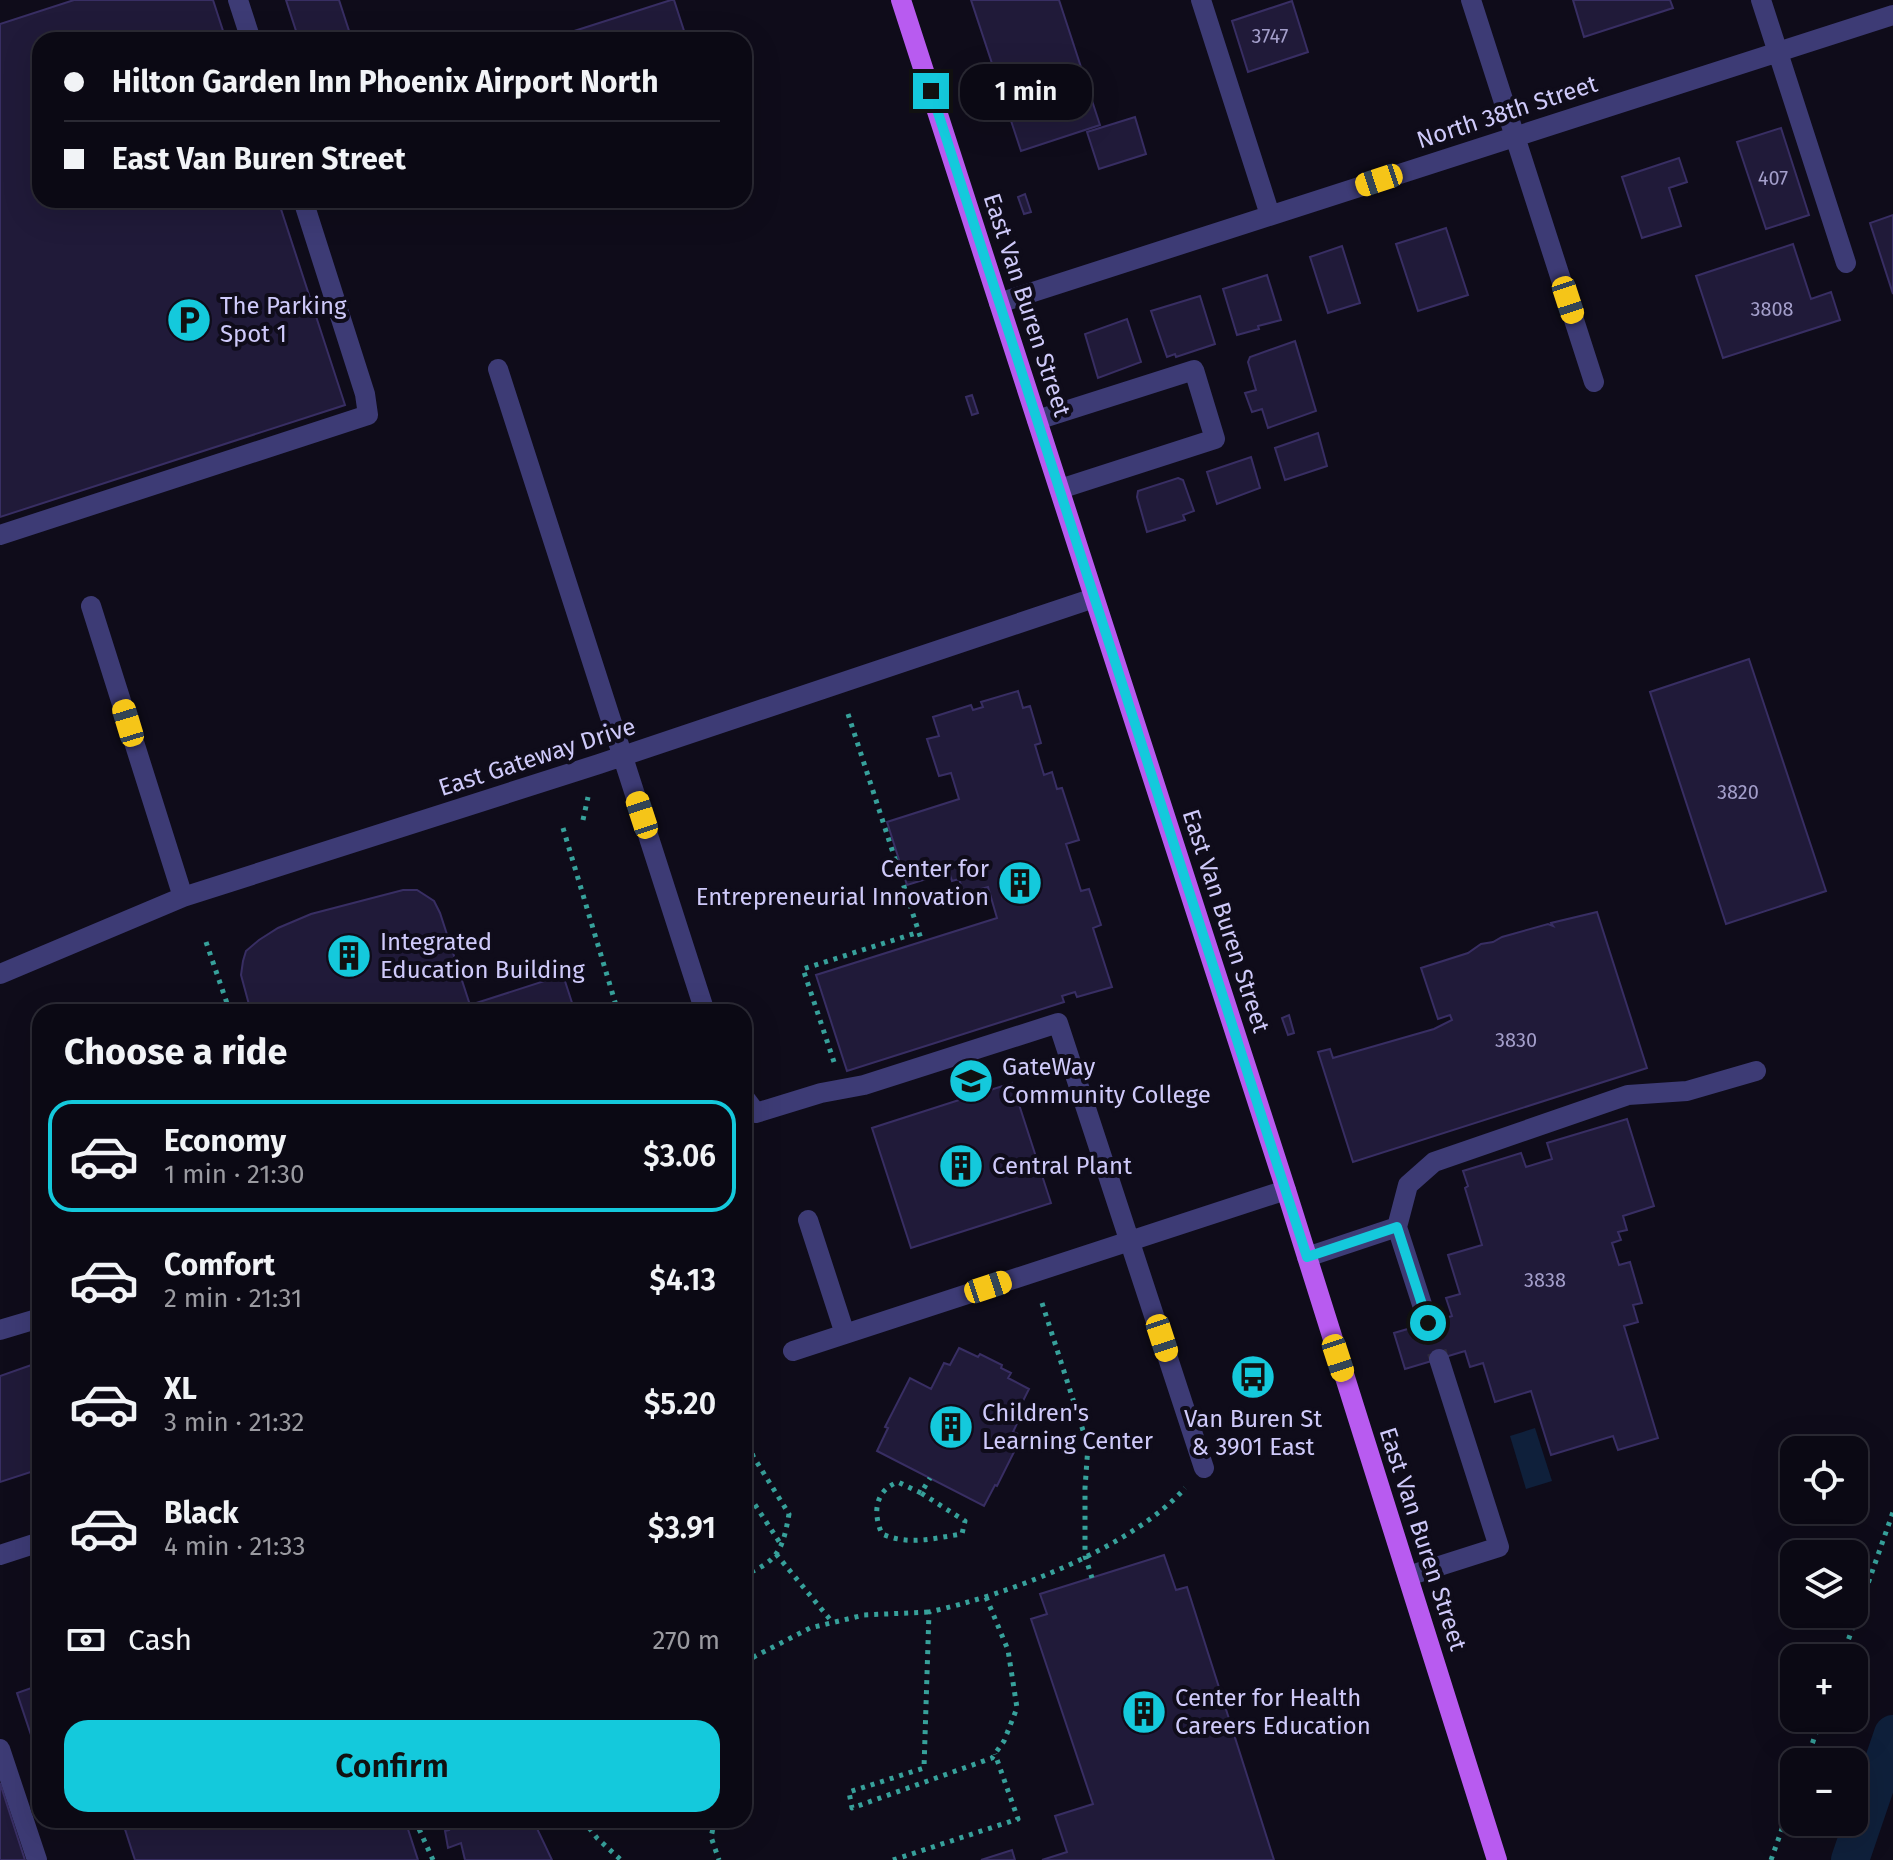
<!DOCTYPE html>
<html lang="en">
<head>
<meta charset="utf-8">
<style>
	body { margin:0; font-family:"Fira Sans",sans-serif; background:#14121d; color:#f1f3f6; height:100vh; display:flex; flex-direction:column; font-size:30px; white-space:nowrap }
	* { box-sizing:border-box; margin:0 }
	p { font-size:26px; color:#9a9aa0 }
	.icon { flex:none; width:44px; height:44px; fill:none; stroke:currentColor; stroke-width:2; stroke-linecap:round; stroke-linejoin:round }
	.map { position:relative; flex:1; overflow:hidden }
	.side { position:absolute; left:32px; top:1004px; width:720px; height:824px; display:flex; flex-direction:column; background:#0b0914; border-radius:24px; box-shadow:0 8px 32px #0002,0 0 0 2px #2b2a34 }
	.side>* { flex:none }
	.guide { position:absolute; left:32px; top:32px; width:720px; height:176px; border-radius:24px; box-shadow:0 8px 32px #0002,0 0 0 2px #2b2a34; display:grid; align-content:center; height:176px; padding:0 32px; background:#0b0914 }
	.buttons { position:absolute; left:1780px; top:1436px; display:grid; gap:16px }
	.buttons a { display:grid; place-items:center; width:88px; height:88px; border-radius:16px; background:#0b0914; box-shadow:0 8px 32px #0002,0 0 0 2px #2b2a34; font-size:40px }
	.end { position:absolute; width:36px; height:36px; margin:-18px; border:10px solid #14c9dc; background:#111; box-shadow:0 0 0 4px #111 }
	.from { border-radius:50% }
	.bubble { position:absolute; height:56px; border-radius:24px; background:#0b0914; box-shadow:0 8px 32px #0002,0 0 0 2px #2b2a34; font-size:26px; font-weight:600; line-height:56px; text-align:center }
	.car { position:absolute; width:24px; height:48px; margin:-24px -12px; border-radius:10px; box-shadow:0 0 6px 2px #0007; background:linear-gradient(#f5c518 24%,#345 0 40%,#f5c518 0 76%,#345 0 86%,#f5c518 0) }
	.guide b { display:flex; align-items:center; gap:28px; height:76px; font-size:30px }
	.guide b+b { border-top:2px solid #2b2a34 }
	.guide i { width:20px; height:20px; background:#f1f3f6 }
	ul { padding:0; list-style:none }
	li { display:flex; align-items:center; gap:24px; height:112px; margin:0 16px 12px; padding:0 16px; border:4px solid transparent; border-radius:24px }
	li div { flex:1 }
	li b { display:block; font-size:30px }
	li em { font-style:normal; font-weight:600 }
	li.active { border-color:#14c9dc }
	li>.icon { width:72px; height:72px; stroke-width:1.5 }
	h2 { padding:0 32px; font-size:36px; line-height:96px }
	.pay { display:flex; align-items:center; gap:20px; height:88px; padding:0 32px; font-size:30px }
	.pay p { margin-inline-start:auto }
	.cta { display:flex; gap:16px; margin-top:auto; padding:16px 32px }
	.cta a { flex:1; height:92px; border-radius:24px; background:#14c9dc; color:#111; font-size:32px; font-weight:600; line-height:92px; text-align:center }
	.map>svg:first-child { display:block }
	.water { fill:#0f203b }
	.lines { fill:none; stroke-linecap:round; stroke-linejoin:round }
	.canal { stroke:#0f203b; stroke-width:38 }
	.building { fill:#201a39; stroke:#382e63; stroke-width:2 }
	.minor-tunnel { stroke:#2c283c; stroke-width:20; stroke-dasharray:20 10; stroke-linecap:butt }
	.path { stroke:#37a19b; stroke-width:5; stroke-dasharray:4 6; stroke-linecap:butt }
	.minor { stroke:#3d3b75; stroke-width:20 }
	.major { stroke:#b85bf0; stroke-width:20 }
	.route { stroke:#14c9dc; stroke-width:10 }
	.labels { text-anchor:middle; stroke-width:8; stroke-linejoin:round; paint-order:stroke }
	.number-label { font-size:20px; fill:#a39eca }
	.street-label { font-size:24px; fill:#cfcafa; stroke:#0f0c1a }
	.poi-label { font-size:24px; fill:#cfcafa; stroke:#0f0c1a; text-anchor:start }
</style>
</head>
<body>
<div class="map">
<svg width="1893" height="1860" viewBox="0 0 1893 1860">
	<rect width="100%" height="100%" fill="#0f0c1a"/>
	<path class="water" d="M1535 1428 1552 1481 1526 1489 1510 1436Z"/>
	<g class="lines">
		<path class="canal" d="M1850 1860 1893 1734"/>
	</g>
	<path class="building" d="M74 0H213L226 40H40V200H278L345 405 0 517V24Z
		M286 0H339L352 40H299Z
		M671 0H674L687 40H546Z
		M971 0H1059L1100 125 1021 151Z
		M1573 0H1670L1673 8 1584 37Z
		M1292 1 1308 52 1248 72 1232 21Z
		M1135 117 1146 154 1099 169 1087 132Z
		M1781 128 1809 215 1766 229 1737 142Z
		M1679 158 1687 182 1669 188 1681 226 1642 238 1622 177Z
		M1025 194 1031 212 1024 214 1018 197Z
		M1893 215V294L1870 223Z
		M1446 228 1468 295 1418 311 1396 244Z
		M1793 244 1811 299 1831 292 1840 320 1723 358 1696 276Z
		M1342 246 1360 303 1328 313 1310 257Z
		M1267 275 1281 320 1258 326 1259 329 1237 335 1223 289Z
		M1200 296 1215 344 1176 357 1175 354 1167 357 1151 311Z
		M1127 319 1141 362 1098 378 1085 334Z
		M1295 341 1316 411 1268 428 1262 409 1252 412 1245 393 1256 390 1248 362 1250 357Z
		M972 395 978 413 972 415 966 397Z
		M1318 433 1327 466 1285 480 1275 448Z
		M1251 457 1260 488 1217 504 1207 472Z
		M1178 478 1183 480 1194 511 1183 515 1185 520 1147 532 1137 497 1138 491Z
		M1749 659 1826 891 1726 924 1650 692Z
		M1018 691 1023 708 1030 706 1041 743 1035 745 1044 775 1052 772 1057 789 1062 788 1079 840 1066 844 1081 891 1089 889 1101 925 1093 928 1112 987 1077 997 1075 992 1062 996 1064 1002 847 1071 816 975 997 918 988 887 964 894 959 879 952 881 949 872 907 885 887 822 959 799 951 773 939 776 927 739 939 736 933 717 971 705 973 710 983 707 981 702Z
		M403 890H417L434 901 440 913 470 1005 563 975 575 1012H251L241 975 243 961 246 951 259 940 278 928 311 914Z
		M1597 912 1647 1068 1353 1162 1318 1052 1330 1049 1333 1058 1434 1029 1452 1020 1450 1015 1438 1019 1421 968 1468 953 1481 944 1493 942 1502 937 1548 924 1553 926 1551 923Z
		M1289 1015 1294 1033 1288 1035 1282 1018Z
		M1012 1083 1051 1203 911 1248 872 1128Z
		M1627 1119 1654 1206 1623 1216 1627 1230 1618 1232 1621 1240 1612 1243 1619 1265 1630 1262 1642 1303 1633 1305 1638 1322 1624 1326 1658 1438 1618 1450 1613 1436 1551 1455 1531 1391 1495 1402 1483 1363 1470 1367 1465 1351 1405 1369 1394 1333 1452 1316 1446 1298 1460 1294 1448 1255 1482 1245 1465 1188 1468 1186 1463 1171 1521 1153 1526 1167 1552 1159 1547 1143Z
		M959 1348 978 1357 980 1354 1002 1365 1001 1368 1011 1373 1008 1378 1029 1389 1017 1413 1021 1415 1013 1432 1018 1434 1015 1440 1019 1442 997 1486 995 1485 984 1506 877 1451 888 1428 885 1427 910 1378 931 1389 944 1363 950 1365Z
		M40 1362V1469L0 1482V1376Z
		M1255 1371 1261 1390 1255 1392 1249 1373Z
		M1164 1555 1176 1590 1187 1587 1274 1860H1042L1067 1852 1055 1816 1093 1804 1031 1619 1047 1614 1040 1594Z
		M40 1685V1762L17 1693Z
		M0 1783 25 1860H0Z
		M122 1820H405L418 1860H135Z
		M446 1820H533L552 1860H465L461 1843 448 1848 445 1831 449 1830Z
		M1012 1850 1015 1860H981Z"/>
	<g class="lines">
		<path class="minor-tunnel" d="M1428 1323 1439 1359"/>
		<path class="path" d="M848 714 922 942
			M583 820 588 797
			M563 828 618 1012
			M206 942 230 1012
			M834 1062 803 969 919 932
			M1042 1303 1088 1446 1085 1488V1556L1092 1578
			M744 1425 753 1456 789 1514C783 1548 779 1561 744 1575
			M744 1488 782 1546
			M921 1493 898 1482C874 1491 873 1514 882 1534 910 1546 934 1538 962 1534L965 1521 921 1493 930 1478
			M776 1554 833 1623
			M986 1597 1008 1650 1017 1708 1004 1741 992 1758 852 1808 849 1792 924 1768 929 1612C1007 1595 1132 1548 1185 1488
			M1842 1658 1893 1512
			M744 1662 810 1628 864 1615 929 1612
			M1806 1762 1821 1718
			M415 1820 433 1860
			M583 1820 597 1838 621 1860
			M715 1820 711 1837 719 1860
			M893 1860 1018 1819 995 1754
			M1771 1860 1794 1795"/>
		<path class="minor" d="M238 0 251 40
			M1201 0 1270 215
			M1471 0 1594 382
			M1761 0 1846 263
			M999 303 1893 15
			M498 369 705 1012
			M1037 420 1194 370 1215 439 1060 489
			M0 535 368 415 365 394 303 200
			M91 606 183 897
			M0 974 183 897 599 764 1094 598
			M744 1097 756 1113 821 1093 864 1085 1058 1023 1204 1468
			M808 1220 845 1334
			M1307 1257 1397 1227
			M1428 1323 1397 1227 1408 1185 1434 1162 1628 1095 1687 1091 1756 1071
			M0 1330 40 1318
			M793 1351 1286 1190
			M0 1555 40 1542
			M1408 1576 1499 1547 1439 1359
			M0 1749 37 1860"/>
		<path class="major" d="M901 0 1286 1190 1497 1860"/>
	</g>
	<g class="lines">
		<path class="route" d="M931 91 1307 1257 1397 1227 1428 1323"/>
	</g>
	<defs>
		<g id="parking-disc" transform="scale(2.3)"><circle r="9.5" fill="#14c9dc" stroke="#0f0c1a"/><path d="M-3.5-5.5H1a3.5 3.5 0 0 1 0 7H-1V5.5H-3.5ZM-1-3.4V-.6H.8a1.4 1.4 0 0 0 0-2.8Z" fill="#111"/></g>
		<g id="building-disc" transform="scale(2.3)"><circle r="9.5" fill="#14c9dc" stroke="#0f0c1a"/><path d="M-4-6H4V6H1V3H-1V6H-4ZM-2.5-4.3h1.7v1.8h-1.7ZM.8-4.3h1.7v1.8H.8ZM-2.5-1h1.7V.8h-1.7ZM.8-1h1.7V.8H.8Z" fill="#111"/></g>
		<g id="university-disc" transform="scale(2.3)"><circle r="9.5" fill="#14c9dc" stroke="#0f0c1a"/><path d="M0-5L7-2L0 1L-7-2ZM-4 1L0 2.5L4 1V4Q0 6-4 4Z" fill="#111"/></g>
		<g id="bus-disc" transform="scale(2.3)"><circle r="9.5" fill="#14c9dc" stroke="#0f0c1a"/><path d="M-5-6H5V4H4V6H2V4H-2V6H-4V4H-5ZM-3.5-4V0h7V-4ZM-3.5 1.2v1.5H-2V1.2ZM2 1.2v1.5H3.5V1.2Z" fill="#111"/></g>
	</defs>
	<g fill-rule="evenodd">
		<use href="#parking-disc" x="189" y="320"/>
		<use href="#building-disc" x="1020" y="883"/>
		<use href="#building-disc" x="349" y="956"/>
		<use href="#university-disc" x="971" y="1081"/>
		<use href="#building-disc" x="961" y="1166"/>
		<use href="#bus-disc" x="1253" y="1377"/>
		<use href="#building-disc" x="951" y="1427"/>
		<use href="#building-disc" x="1144" y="1712"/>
	</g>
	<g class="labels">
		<g class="number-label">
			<text x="1270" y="43">3747</text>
			<text x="1773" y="185">407</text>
			<text x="1772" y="316">3808</text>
			<text x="1738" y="799">3820</text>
			<text x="1516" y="1047">3830</text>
			<text x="1545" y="1287">3838</text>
		</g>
		<g class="street-label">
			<text transform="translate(1507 112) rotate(-18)" y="8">North 38th Street</text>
			<text transform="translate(1027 305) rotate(72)" y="8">East Van Buren Street</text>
			<text transform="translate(537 757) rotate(-18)" y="8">East Gateway Drive</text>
			<text transform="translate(1226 921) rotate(72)" y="8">East Van Buren Street</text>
			<text transform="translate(1423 1539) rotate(72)" y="8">East Van Buren Street</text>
		</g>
		<g class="poi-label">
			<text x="220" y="314">The Parking<tspan x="220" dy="28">Spot 1</tspan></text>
			<text x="989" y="877" text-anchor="end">Center for<tspan x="989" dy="28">Entrepreneurial Innovation</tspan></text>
			<text x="380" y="950">Integrated<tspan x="380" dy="28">Education Building</tspan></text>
			<text x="1002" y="1075">GateWay<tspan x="1002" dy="28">Community College</tspan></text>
			<text x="992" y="1174">Central Plant</text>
			<text x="982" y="1421">Children's<tspan x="982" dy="28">Learning Center</tspan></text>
			<text x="1253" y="1427" text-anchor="middle">Van Buren St<tspan x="1253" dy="28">&amp; 3901 East</tspan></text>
			<text x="1175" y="1706">Center for Health<tspan x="1175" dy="28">Careers Education</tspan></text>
		</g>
	</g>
</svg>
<div class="buttons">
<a><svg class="icon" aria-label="locate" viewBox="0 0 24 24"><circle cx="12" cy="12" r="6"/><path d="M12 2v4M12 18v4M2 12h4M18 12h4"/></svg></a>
<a><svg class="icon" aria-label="layers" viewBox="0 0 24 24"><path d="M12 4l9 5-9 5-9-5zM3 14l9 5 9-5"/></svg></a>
<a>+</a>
<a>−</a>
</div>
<i class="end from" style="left:1428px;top:1323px"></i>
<i class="end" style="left:931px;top:91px"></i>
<div class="bubble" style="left:960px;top:64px;width:132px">1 min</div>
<i class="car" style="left:1379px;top:180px;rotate:252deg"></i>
<i class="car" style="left:1568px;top:300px;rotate:162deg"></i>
<i class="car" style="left:128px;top:723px;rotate:343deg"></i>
<i class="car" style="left:642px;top:815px;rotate:342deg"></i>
<i class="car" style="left:988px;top:1287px;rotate:72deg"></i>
<i class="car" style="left:1162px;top:1338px;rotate:162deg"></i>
<i class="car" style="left:1338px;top:1358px;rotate:162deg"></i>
<div class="guide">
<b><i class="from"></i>Hilton Garden Inn Phoenix Airport North</b>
<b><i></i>East Van Buren Street</b>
</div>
<section class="side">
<h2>Choose a ride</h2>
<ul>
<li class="active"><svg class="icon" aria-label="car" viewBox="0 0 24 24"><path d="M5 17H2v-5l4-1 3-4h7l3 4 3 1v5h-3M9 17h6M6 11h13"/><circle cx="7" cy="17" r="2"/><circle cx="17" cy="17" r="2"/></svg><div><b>Economy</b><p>1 min · 21:30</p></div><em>$3.06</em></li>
<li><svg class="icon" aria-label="car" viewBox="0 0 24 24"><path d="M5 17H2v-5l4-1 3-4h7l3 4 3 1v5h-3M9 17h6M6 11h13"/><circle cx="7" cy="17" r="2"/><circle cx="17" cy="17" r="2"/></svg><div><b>Comfort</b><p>2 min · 21:31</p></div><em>$4.13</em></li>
<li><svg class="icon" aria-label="car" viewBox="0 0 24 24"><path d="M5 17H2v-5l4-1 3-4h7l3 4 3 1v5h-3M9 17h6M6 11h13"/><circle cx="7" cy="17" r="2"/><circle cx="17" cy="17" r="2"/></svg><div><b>XL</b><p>3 min · 21:32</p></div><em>$5.20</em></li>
<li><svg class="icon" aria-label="car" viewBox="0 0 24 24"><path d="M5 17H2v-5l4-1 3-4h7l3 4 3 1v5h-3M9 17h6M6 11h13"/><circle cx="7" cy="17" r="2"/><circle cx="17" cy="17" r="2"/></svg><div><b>Black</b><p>4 min · 21:33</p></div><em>$3.91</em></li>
</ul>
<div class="pay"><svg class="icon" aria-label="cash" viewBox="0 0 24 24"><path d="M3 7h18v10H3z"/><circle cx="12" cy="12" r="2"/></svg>Cash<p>270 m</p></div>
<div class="cta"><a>Confirm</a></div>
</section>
</div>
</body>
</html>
